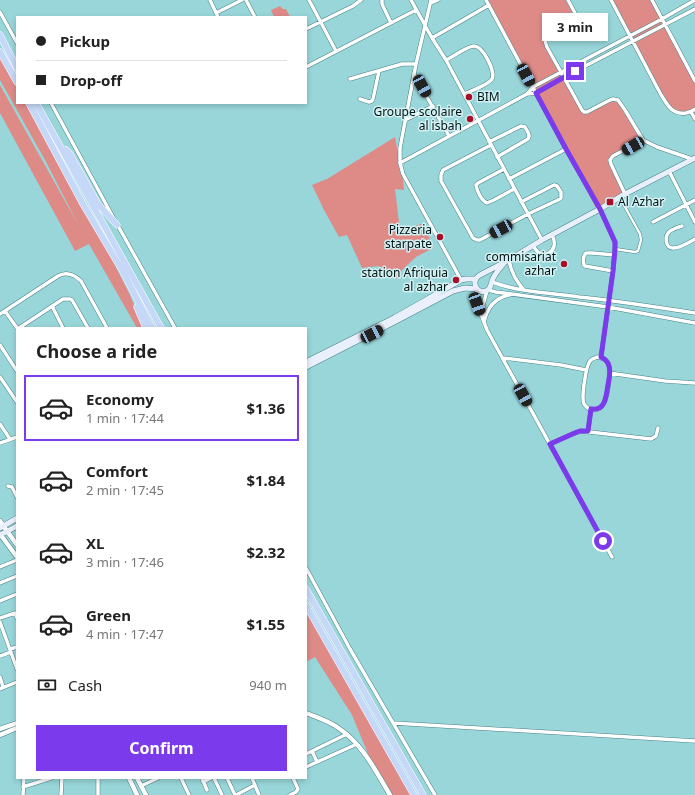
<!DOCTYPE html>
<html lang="en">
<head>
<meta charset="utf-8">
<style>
	body { margin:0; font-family:"Noto Sans",sans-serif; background:#f6f6f6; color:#222; height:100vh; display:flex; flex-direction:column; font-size:15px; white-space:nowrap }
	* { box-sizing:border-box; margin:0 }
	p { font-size:13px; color:#767676 }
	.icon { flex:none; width:22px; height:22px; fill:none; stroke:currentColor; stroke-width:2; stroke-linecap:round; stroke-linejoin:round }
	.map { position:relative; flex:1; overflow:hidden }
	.details { position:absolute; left:16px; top:327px; width:291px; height:452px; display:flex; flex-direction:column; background:#fff; border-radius:0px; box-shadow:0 2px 6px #0003 }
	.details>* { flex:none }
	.banner { position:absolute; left:16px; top:16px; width:291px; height:88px; border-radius:0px; box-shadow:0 2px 6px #0003; display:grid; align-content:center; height:88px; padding:0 20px; background:#fff }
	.end { position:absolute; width:18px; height:18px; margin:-9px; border:5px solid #7c3aed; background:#fff; box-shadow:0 0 0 2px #fff }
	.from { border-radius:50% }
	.bubble { position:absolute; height:28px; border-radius:0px; background:#fff; box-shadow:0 2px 6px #0003; font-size:13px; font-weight:700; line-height:28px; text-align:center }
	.car { position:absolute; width:12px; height:24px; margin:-12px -6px; border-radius:5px; box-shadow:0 0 3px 1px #0007; background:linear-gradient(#222 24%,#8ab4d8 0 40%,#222 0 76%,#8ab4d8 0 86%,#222 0) }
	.banner b { display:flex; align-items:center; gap:14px; height:38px; font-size:15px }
	.banner b+b { border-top:1px solid #e0e0e0 }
	.banner i { width:10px; height:10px; background:#222 }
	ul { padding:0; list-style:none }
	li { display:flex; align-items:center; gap:12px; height:66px; margin:0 8px 6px; padding:0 12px; border:2px solid transparent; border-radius:0px }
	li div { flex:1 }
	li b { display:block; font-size:15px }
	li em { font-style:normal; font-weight:700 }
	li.on { border-color:#7c3aed }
	li>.icon { width:36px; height:36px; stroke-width:1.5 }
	h2 { padding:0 20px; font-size:18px; line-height:48px }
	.pay { display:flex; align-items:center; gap:10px; height:44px; padding:0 20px; font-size:15px }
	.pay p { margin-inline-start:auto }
	.button { display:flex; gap:8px; margin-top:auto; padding:8px 20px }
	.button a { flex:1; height:46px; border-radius:0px; background:#7c3aed; color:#fff; font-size:16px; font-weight:700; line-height:46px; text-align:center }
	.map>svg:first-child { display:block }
	.green { fill:#de8b88 }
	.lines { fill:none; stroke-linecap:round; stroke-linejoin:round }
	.pedestrian-casing { stroke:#468387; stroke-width:3.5 }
	.minor-casing { stroke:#468387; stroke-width:4.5 }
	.tertiary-casing { stroke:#468387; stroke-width:5.5 }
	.secondary-casing { stroke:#468387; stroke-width:6 }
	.trunk-casing { stroke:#fff; stroke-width:7 }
	.pedestrian { stroke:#fff; stroke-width:2.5 }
	.minor { stroke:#fff; stroke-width:3.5 }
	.tertiary { stroke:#fff; stroke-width:4.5 }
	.secondary { stroke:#e9f0fc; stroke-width:5 }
	.trunk { stroke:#c6d8f8; stroke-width:6 }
	.route { stroke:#7c3aed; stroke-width:5 }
	.poi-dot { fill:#a81029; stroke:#d2f0f2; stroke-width:1.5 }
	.labels { text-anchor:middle; stroke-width:3; stroke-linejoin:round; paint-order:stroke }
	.poi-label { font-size:12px; fill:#001415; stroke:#d2f0f2; text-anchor:end }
</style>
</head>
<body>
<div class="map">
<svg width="695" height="795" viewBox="0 0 695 795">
	<rect width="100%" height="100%" fill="#98d6da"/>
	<path class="green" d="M485 0H566L574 16 545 40 582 111 618 100 643 140 609 161 625 196 597 210 533 87Z
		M612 0H652L695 81V109L682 114 672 110 666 102Z
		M280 6 283 9H286L290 17H274L271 10Z
		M0 57 17 88V103H26L112 259 130 295 143 328H137L89 244 75 251 0 113V85L79 226 45 160 0 80Z
		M395 137C398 155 403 172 404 190L395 189 400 231 424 223 433 248 416 257 402 270 397 279 378 266 362 268 347 235 339 237 324 210 312 185 327 179Z
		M306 605 414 795H391L371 761 352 715 315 657 306 662Z"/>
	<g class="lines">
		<g class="pedestrian-casing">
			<path id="pedestrian" d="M615 249 635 252 638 251 641 240 640 234 620 198"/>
		</g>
		<g class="minor-casing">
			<path id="minor" d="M210 0 218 17
				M246 0 255 17
				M309 0 336 51
				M382 0V4L391 23
				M411 0 432 38 446 60 542 240
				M431 0 416 64 400 148V163L403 174 461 280
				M486 0 566 149 600 209 615 242V246L613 271 601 357
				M568 0 575 13V16L548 31C543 36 545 41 547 47L582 110 584 112H587L610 100 613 99 618 100 625 110 643 140 657 147 692 159
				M611 0 660 93C667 104 671 115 686 113 690 112 692 112 695 109
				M652 0 695 81
				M431 3 438 0
				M0 12 17 43
				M216 13 242 0
				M306 29 353 6 361 0
				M432 38 489 5
				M446 60C452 57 468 46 474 46 483 46 496 72 492 79 488 85 471 91 464 94
				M306 67 416 10
				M414 74 449 136
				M350 79 402 64H416
				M527 94 536 93 564 77 695 9
				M360 99 369 102 372 101 373 99 379 71
				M51 103 114 219
				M691 112 695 119
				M405 120 433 106
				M489 142 521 126 525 127C527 131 531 135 528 139L497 157
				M491 145 443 170 441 175V181L473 238 477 240H480L528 214 558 200 561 198V192L557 186 554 185 521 202
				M400 163 527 94 533 87 662 19 695 0
				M504 169 478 183 476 185C477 191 481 200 487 203L494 200 514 189
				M669 171 695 222
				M509 179 566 149
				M625 194 611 164 610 160 613 156 643 140
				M653 222 695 200
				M117 224 175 328
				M682 226C678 227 673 229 670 231 664 236 665 249 674 248 680 248 690 242 695 239
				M533 245C541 263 561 252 552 235
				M509 260C511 272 516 281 524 290
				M613 271 585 266 584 265C583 261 583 256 586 253H592L615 255
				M492 282C519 292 550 293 579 297 618 301 656 307 695 313
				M477 290 476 299 477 304 487 330 612 557
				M488 290 496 292 608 307 695 323
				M52 306 63 328
				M5 311 17 328
				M0 314 58 276C66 271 75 275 81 281L107 328
				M483 315V305L487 291
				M484 322C487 308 495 298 509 295
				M19 328 63 299H70L72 300 88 328
				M0 345 17 371
				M598 357C602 358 606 359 608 363 612 370 607 397 604 403 602 407 598 410 594 410 590 410 586 407 584 404 581 398 586 366 590 361 592 358 595 358 598 357Z
				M503 358 561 365 586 370
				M609 373 665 381 695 383
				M0 377 17 402
				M0 424 10 439
				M588 431 591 409
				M0 443 17 437
				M550 444 572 434 581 431 651 439 656 436 658 428
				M8 486 12 487 17 497
				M0 567 17 560
				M306 568 350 649 435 795
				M0 583 17 576
				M0 601 17 594
				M0 618 15 613 17 618
				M0 622 17 669
				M10 649 17 647
				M0 656 11 652
				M0 677 3 687
				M0 689 17 682
				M393 723 695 741
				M312 751 317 762
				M306 754 347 734
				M306 767 357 744
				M181 778 189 795
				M202 778 207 790
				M214 778 222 795
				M227 778 235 795
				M252 778 259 795
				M203 782 211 778
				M141 786 158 778
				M23 787 51 778
				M23 795 24 778
				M61 795 62 778
				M98 795V778
				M236 795 255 785
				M290 795 296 792 298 789 293 778"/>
		</g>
		<g class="tertiary-casing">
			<path id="tertiary" d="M0 521 17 545
				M0 534 17 557
				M306 713C317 717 328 721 337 727 363 744 375 770 390 795
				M0 729 17 723
				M0 735 17 728
				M129 778 137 795
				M137 778 146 795"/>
		</g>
		<g class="secondary-casing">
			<path id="secondary" d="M505 262C501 267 494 274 492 281 491 285 491 287 488 290L482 292C474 289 472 280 480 275L509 260 542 240 600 209 625 194 695 158
				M306 362 394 318 461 280 466 279H476
				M306 367 396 321 453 291 465 288 477 289
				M0 528 17 518
				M0 535 17 526"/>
		</g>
		<g class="trunk-casing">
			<path id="trunk" d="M0 35 17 68
				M0 52 17 82
				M29 103 83 204 122 270 152 328
				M36 103 161 328
				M62 149 66 150 70 154 98 204 117 225
				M137 307 146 328
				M306 589 423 795
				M306 605 414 795"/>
		</g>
		<use href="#pedestrian" class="pedestrian"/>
		<use href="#minor" class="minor"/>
		<use href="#tertiary" class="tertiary"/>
		<use href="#secondary" class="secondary"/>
		<use href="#trunk" class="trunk"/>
	</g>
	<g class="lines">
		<path class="route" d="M575 71 536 93 566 149 600 209 615 242V249L613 271 601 357C605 359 608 361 609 366 611 372 609 379 608 385 606 396 606 411 591 409L588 431H580L577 432 550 444 603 541"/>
	</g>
	<g class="poi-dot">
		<circle cx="469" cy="97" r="4"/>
		<circle cx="470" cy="119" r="4"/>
		<rect x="606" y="198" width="8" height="8" rx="2"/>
		<circle cx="440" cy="237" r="4"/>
		<circle cx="564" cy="264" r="4"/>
		<circle cx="456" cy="280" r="4"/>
	</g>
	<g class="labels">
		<g class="poi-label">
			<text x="477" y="101" text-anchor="start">BIM</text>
			<text x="462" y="116">Groupe scolaire<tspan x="462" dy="14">al isbah</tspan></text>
			<text x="618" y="206" text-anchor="start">Al Azhar</text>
			<text x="432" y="234">Pizzeria<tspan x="432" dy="14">starpate</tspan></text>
			<text x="556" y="261">commisariat<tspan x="556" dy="14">azhar</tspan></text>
			<text x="448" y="277">station Afriquia<tspan x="448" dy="14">al azhar</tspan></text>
		</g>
	</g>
</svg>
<i class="end from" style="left:603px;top:541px"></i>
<i class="end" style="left:575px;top:71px"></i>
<div class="bubble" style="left:542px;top:13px;width:66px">3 min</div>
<i class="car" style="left:526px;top:75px;rotate:152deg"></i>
<i class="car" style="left:422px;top:86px;rotate:151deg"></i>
<i class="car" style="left:633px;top:146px;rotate:240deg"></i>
<i class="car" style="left:501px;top:229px;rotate:242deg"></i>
<i class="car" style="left:477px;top:304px;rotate:160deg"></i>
<i class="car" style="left:372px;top:334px;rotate:63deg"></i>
<i class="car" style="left:523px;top:395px;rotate:151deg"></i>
<div class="banner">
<b><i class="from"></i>Pickup</b>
<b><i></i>Drop-off</b>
</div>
<section class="details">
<h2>Choose a ride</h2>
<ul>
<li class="on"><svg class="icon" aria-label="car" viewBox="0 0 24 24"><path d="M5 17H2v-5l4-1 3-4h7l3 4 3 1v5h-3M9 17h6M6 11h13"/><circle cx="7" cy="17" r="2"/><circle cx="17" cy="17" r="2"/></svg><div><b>Economy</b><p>1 min · 17:44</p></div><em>$1.36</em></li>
<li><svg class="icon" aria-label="car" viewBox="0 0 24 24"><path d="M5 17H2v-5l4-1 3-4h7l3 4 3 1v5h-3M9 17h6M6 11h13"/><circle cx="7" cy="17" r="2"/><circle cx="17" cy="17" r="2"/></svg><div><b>Comfort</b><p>2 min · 17:45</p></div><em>$1.84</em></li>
<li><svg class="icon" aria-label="car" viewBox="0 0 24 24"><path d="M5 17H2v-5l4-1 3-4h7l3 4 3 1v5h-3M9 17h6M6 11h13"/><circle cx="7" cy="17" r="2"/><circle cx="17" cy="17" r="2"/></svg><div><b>XL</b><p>3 min · 17:46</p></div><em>$2.32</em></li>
<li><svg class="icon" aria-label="car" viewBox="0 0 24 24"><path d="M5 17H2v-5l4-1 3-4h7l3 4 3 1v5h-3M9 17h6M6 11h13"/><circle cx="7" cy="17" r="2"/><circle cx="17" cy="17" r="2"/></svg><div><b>Green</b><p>4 min · 17:47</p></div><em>$1.55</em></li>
</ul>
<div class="pay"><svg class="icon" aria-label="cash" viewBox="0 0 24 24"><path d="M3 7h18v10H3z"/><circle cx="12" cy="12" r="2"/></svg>Cash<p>940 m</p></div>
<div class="button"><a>Confirm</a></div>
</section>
</div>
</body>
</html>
